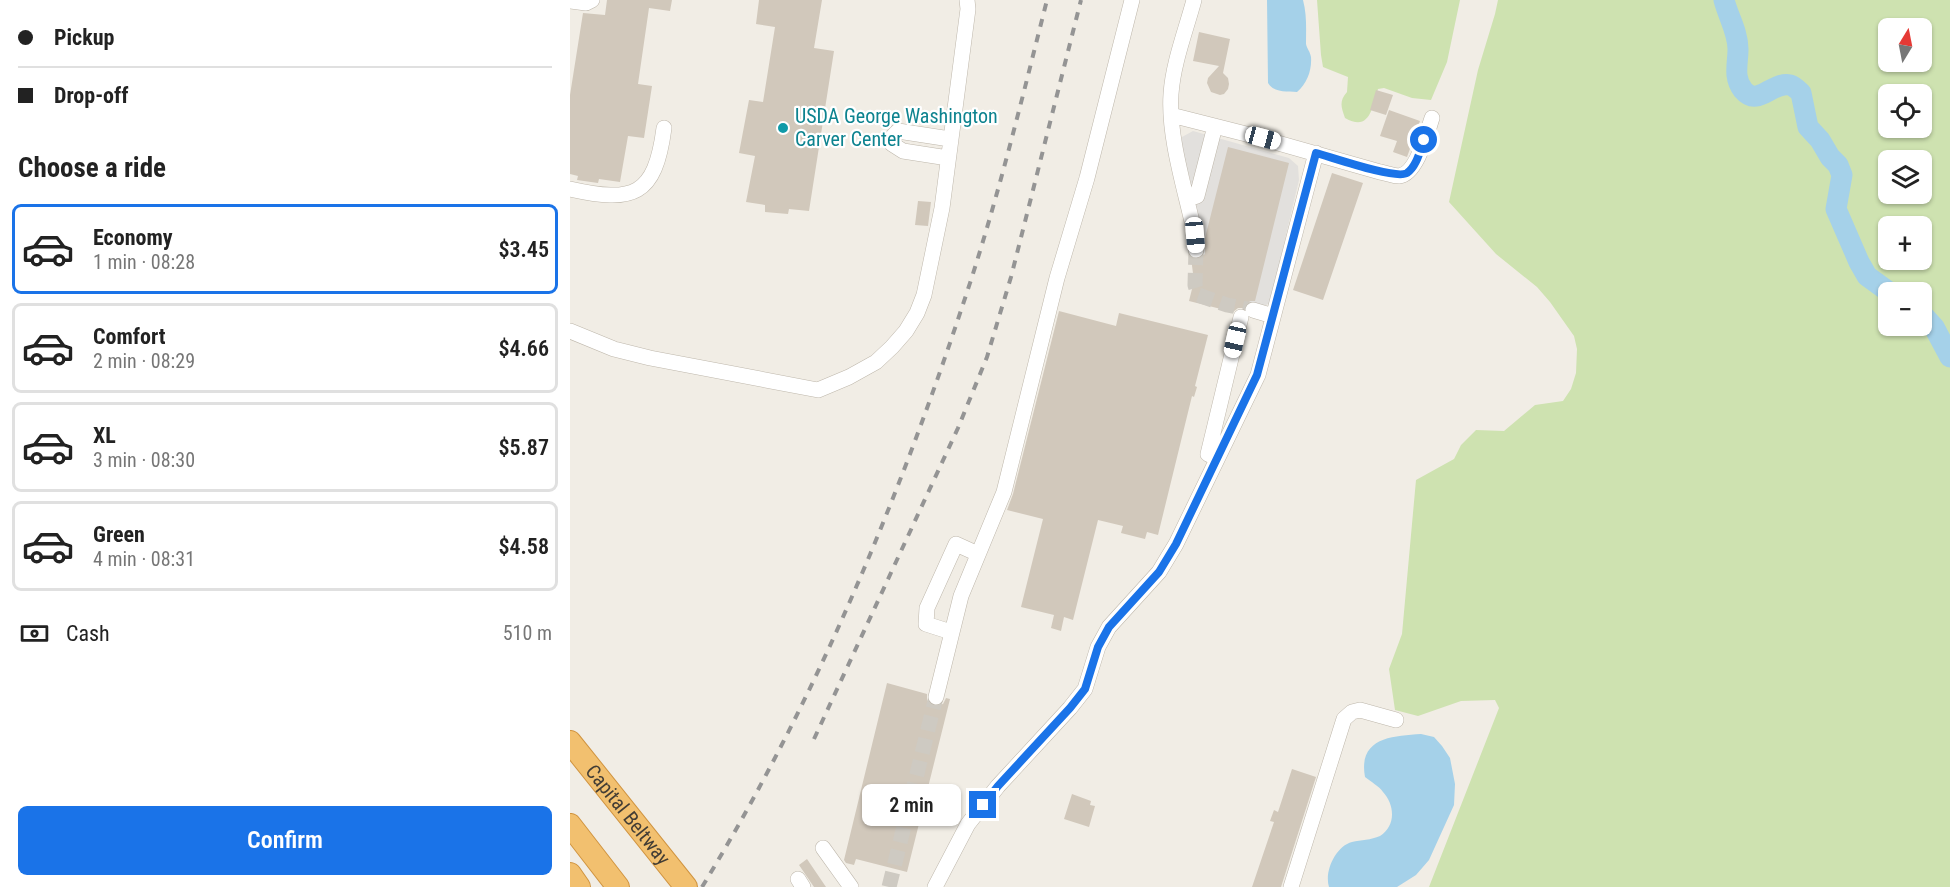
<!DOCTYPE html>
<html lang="en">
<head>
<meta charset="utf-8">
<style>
	body { margin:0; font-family:"Roboto Condensed",sans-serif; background:#f6f6f6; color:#222; height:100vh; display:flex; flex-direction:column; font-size:22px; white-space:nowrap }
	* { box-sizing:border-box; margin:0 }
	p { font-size:20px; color:#767676 }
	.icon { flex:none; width:33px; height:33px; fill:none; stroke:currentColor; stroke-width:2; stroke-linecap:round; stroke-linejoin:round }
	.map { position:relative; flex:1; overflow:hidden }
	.drawer { display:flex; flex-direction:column; background:#fff; width:570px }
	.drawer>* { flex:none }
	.banner { display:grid; align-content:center; height:132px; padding:0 18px; background:#fff }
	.needle { width:39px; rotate:10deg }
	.tools { position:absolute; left:1308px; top:18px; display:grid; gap:12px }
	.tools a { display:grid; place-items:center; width:54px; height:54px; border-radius:9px; background:#fff; box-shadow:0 2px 4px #0004; font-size:30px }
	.end { position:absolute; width:27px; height:27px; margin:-14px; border:8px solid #1a73e8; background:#fff; box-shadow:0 0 0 3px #fff }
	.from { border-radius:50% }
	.bubble { position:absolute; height:42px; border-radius:9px; background:#fff; box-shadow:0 2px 4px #0004; font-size:20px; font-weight:600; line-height:42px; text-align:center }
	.car { position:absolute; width:18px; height:36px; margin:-18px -9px; border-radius:8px; box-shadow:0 0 4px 2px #0007; background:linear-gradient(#fff 24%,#345 0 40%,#fff 0 76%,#345 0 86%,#fff 0) }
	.banner b { display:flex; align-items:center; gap:21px; height:57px; font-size:22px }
	.banner b+b { border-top:2px solid #e0e0e0 }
	.banner i { width:15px; height:15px; background:#222 }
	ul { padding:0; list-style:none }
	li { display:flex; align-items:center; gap:18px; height:90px; margin:0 12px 9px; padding:0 6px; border:3px solid #e0e0e0; border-radius:9px }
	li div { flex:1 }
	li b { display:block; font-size:22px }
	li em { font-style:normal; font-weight:600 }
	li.selected { border-color:#1a73e8 }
	li>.icon { width:54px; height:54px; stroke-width:1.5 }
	h2 { padding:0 18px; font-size:27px; line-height:72px }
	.pay { display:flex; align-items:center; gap:15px; height:66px; padding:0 18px; font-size:22px }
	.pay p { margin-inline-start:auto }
	.primary-button { display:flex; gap:12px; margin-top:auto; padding:12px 18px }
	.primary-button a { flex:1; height:69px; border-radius:9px; background:#1a73e8; color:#fff; font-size:24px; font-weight:600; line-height:69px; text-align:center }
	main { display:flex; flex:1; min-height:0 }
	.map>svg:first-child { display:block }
	.green { fill:#cee2b0; fill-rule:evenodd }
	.parking { fill:#e2e0dd }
	.water { fill:#a5d1e9 }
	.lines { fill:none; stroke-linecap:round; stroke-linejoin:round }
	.river { stroke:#a5d1e9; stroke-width:21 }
	.building { fill:#d1c8bb }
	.minor-tunnel { stroke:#cecac2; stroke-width:15; stroke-dasharray:15 8; stroke-linecap:butt }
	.minor-casing { stroke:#beb7ab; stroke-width:16 }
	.highway-casing { stroke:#d09440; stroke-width:24 }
	.minor { stroke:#fff; stroke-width:15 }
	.highway { stroke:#f2c06f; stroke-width:22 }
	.rail { stroke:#949494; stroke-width:4; stroke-dasharray:8 8; stroke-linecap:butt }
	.route { stroke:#1a73e8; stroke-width:8 }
	.culture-dot { fill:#0f9aa8; stroke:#fff; stroke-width:2 }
	.labels { text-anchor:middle; stroke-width:4.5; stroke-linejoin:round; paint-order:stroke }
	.culture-label { font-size:20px; fill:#0d838f; stroke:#fff; text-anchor:start }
	.street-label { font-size:20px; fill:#433d35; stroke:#fff }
</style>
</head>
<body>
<main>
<section class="drawer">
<div class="banner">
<b><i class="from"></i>Pickup</b>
<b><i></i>Drop-off</b>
</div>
<h2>Choose a ride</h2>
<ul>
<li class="selected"><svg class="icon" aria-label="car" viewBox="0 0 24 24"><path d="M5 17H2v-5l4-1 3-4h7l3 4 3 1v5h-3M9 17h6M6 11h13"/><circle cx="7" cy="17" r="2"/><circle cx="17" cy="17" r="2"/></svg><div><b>Economy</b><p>1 min · 08:28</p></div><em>$3.45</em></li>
<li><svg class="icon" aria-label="car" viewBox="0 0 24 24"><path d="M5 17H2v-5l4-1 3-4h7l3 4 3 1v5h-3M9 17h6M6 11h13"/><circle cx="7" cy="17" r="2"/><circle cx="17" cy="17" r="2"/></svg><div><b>Comfort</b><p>2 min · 08:29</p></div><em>$4.66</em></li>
<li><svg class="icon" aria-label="car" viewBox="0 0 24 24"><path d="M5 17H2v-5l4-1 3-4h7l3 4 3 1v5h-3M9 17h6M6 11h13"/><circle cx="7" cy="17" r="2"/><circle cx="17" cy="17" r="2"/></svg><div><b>XL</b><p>3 min · 08:30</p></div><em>$5.87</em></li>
<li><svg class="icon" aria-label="car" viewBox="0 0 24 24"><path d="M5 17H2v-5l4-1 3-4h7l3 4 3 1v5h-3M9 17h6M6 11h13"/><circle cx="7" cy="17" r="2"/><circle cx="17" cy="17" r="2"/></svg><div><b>Green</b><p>4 min · 08:31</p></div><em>$4.58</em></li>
</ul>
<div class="pay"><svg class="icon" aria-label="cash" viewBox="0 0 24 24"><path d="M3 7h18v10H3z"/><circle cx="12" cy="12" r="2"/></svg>Cash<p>510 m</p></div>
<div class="primary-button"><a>Confirm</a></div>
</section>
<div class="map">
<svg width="1380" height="887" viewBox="0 0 1380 887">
	<rect width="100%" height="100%" fill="#f1ede5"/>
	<path class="green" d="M747 0H890L877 62 861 100 842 98 814 88 808 89C802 108 800 132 775 118 771 107 769 101 777 92L778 77 753 67 751 55Z
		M928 0H1380V887H859L929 708 925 700 891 701 848 716 825 710 819 669 832 634 846 480 884 459 891 445 906 430 934 431 965 405 993 401 1001 389 1006 373 1007 349 1004 336 980 302 967 287 926 254 879 202 908 70 925 14ZM1318 28H1352V62H1318ZM1318 94H1352V128H1318ZM1318 160H1352V194H1318ZM1318 226H1352V260H1318ZM1318 292H1352V326H1318Z"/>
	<path class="parking" d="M623 131 719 158 728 166 729 180 700 303 690 308 630 291 632 246 621 183 611 146 612 137Z"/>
	<path class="water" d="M697 0H733C737 15 736 29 736 44 737 49 740 51 741 57 742 70 737 84 727 92 717 91 704 93 698 83Z
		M851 734 864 737 872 746 880 758 885 784 884 805 859 860 846 875 827 887H759C754 871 766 846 782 842 791 840 801 840 810 836 826 826 825 805 813 792 809 786 801 782 795 777 788 738 821 736 851 734Z"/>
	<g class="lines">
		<path class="river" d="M1154 0C1158 16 1168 32 1168 49 1168 64 1163 77 1173 90 1188 108 1202 81 1220 85 1224 86 1228 90 1231 93L1238 127 1250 140 1260 157 1268 165 1272 175 1266 209 1289 262 1297 276 1319 292
			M1352 314 1364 327 1380 357"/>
	</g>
	<path class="building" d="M37 0H102L100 11 79 8 68 84 82 86 74 138 58 136 50 182 29 179 28 183 7 180 8 176 0 174V95L13 13 35 15Z
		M189 0H252L244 48 264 51 239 211 219 209 218 214 195 212V205L176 202 185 156 169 153 179 100 193 102 205 27 186 24Z
		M629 32 660 39 653 73 658 78 659 84 658 89 654 94 650 95 641 92 637 83 638 78 649 66 623 61Z
		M806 90 823 95 816 115 800 110Z
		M819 110 850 121 837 157 823 152 827 141 810 136Z
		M658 147 719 163 685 301H680L674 308H668L663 312 619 301 624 281 621 258 627 260 635 254V238Z
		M762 173 793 183 753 300 723 290Z
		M348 201 361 202 358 226 345 225Z
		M489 311 546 326 549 313 638 335 625 386 627 387 624 397 622 396 588 535 577 532 575 539 551 533 553 526 528 520 503 620 494 617 491 631 481 628 484 615 451 607 473 519 437 510 443 494Z
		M317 683 357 694V700L363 706 373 704 376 698 380 699 337 872 286 859 284 865 276 863 274 860Z
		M722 769 746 777 711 887H682L704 822 700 821 704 810 708 812Z
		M502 794 521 801 520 805 525 806 519 827 494 819Z
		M237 859 256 887H244L229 865Z"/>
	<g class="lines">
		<path class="minor-tunnel" d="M626 250 625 285 628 295 657 305 683 310
			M319 887 366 697"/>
		<g class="minor-casing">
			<path id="minor" d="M624 0C616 30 603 63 601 94 598 138 616 192 625 235L626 250
				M0 1 16 3 22 0
				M601 115 676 134 810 172C816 173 823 176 829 176 847 174 857 133 862 118
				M378 158 333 151 322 144 323 136 328 131 380 139
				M0 189C63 203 85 197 94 128
				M617 199 627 196 645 126
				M683 310 703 316
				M0 331 44 349 80 358 248 390 279 377 306 362 322 347 336 331 347 313 354 295 372 208 398 9 397 0
				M646 458 638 454 671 317
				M381 632 356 624 357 608 386 544 408 554
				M366 697 391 596 434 492 487 278 517 178 562 0
				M253 848 281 887
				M228 879 233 887
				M365 887 398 824 428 786 500 708 515 689 528 647 539 627 589 572 606 544 688 375 746 153
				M721 887 774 719 782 712 790 710 826 720"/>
		</g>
		<g class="highway-casing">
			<g id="highway">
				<path id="s1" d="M0 742 116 887"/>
				<path d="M0 825 48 887"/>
				<path d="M0 874 9 887"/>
			</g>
		</g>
		<use href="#minor" class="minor"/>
		<use href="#highway" class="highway"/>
		<path class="rail" d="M244 739 388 428 417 357 441 277 511 0
			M132 887C247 699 332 492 400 283 430 190 453 95 477 0"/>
	</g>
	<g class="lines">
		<path class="route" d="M413 805 428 786 500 708 515 689 528 647 539 627 589 572 606 544 687 375 746 153C761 157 826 180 837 173 847 166 850 150 854 140"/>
	</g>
	<circle class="culture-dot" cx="213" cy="128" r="6"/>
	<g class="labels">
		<g class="culture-label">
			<text x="225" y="123">USDA George Washington<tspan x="225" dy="23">Carver Center</tspan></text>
		</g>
		<g class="street-label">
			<text dy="7" stroke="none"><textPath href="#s1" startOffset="93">Capital Beltway</textPath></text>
		</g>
	</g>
</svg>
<div class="tools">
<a><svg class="needle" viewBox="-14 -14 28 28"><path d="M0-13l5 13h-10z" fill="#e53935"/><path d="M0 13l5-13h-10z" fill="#767676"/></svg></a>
<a><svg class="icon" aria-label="locate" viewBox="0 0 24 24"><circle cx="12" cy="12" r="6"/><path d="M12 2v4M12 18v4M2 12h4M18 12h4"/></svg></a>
<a><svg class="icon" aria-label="layers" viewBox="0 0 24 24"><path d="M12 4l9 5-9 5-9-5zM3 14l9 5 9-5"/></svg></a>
<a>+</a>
<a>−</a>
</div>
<i class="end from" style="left:854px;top:140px"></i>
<i class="end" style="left:413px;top:805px"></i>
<div class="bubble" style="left:292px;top:784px;width:99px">2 min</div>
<i class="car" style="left:693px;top:138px;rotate:105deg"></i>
<i class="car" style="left:625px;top:235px;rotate:175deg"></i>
<i class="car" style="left:665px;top:340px;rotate:193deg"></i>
</div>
</main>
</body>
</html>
